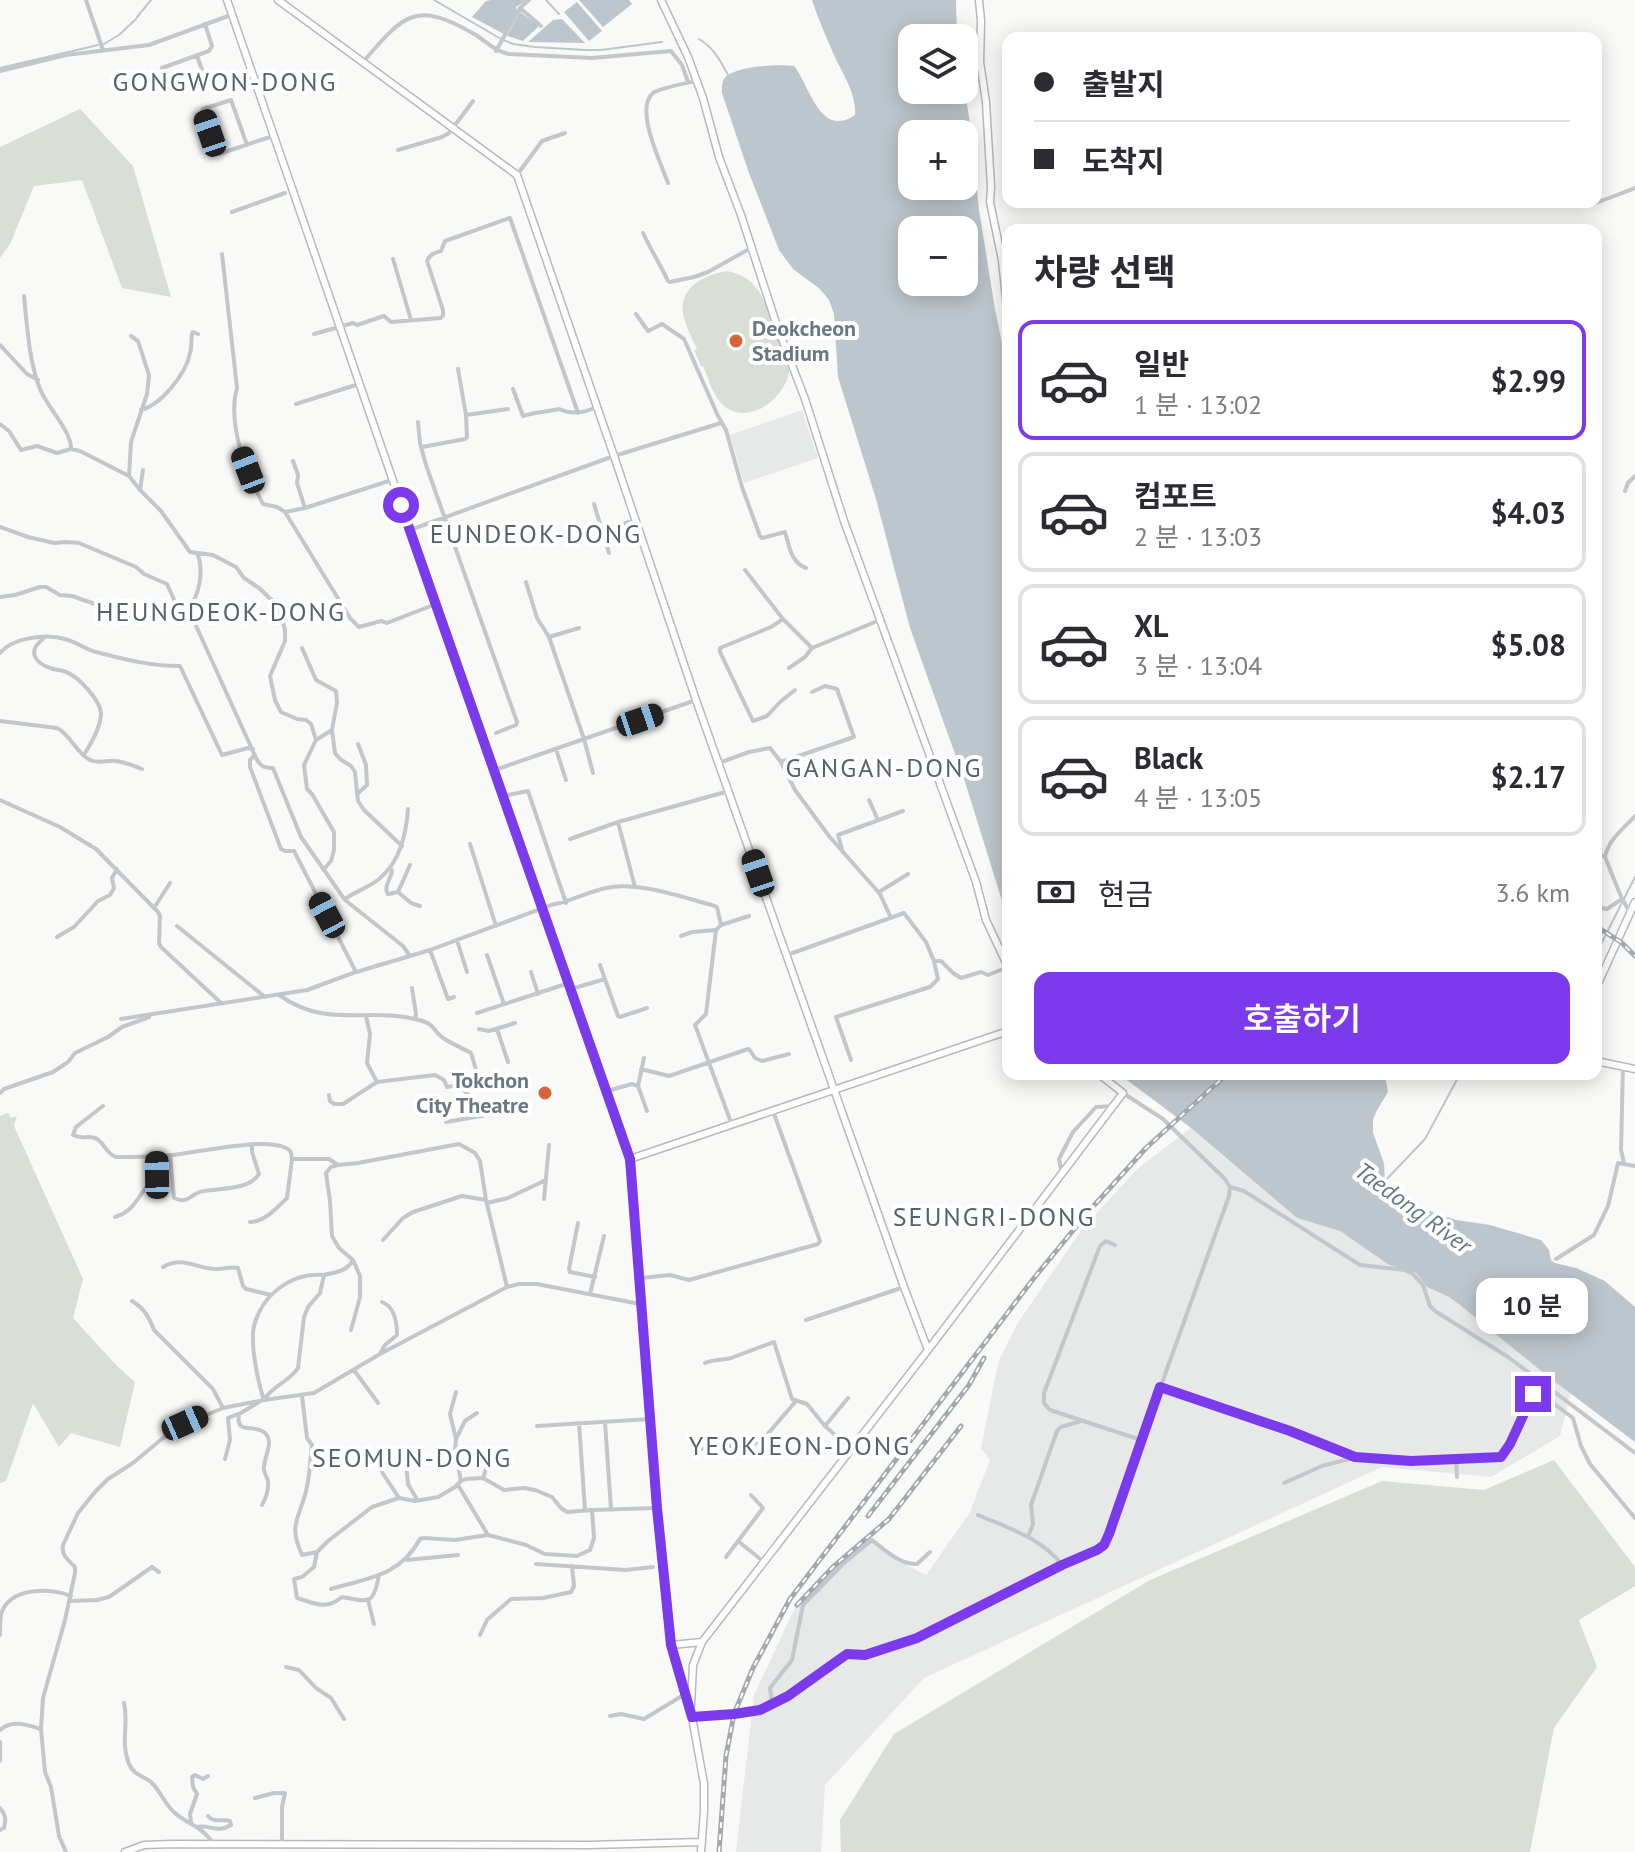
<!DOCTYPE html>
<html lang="ko">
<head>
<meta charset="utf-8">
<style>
	body { margin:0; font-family:"PT Sans","Noto Sans KR",sans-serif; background:#f2f2f3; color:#2b2b33; height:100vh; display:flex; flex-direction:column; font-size:30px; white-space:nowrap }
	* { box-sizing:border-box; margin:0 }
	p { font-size:26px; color:#7c7c81 }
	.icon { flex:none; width:44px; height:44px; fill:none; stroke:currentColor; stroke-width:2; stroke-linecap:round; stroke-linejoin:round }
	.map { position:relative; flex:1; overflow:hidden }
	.sheet { position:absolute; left:1002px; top:224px; width:600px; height:856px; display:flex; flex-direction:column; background:#fff; border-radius:16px; box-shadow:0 4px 20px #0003 }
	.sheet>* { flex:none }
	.banner { position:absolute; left:1002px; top:32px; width:600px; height:176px; border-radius:16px; box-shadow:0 4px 20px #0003; display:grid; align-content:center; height:176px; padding:0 32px; background:#fff }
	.fabs { position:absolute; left:898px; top:24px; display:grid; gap:16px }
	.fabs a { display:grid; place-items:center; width:80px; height:80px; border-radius:16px; background:#fff; box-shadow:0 4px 20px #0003; font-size:40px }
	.end { position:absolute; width:36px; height:36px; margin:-18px; border:10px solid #7c3aed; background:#fff; box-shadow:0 0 0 4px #fff }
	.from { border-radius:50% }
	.bubble { position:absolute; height:56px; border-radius:16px; background:#fff; box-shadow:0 4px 20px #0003; font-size:26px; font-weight:600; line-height:56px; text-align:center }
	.car { position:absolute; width:24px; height:48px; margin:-24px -12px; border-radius:10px; box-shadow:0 0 6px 2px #0007; background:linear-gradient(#222 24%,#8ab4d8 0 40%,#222 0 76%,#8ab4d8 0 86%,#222 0) }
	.banner b { display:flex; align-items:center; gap:28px; height:76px; font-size:30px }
	.banner b+b { border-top:2px solid #e1e1e2 }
	.banner i { width:20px; height:20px; background:#2b2b33 }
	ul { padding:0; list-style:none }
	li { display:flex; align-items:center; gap:24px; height:120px; margin:0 16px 12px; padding:0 16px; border:4px solid #e1e1e2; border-radius:16px }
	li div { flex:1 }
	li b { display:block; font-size:30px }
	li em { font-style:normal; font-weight:600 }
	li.selected { border-color:#7c3aed }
	li>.icon { width:72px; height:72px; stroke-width:1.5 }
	h2 { padding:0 32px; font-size:36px; line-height:96px }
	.pay { display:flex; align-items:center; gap:20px; height:88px; padding:0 32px; font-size:30px }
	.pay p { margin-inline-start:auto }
	.action { display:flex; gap:16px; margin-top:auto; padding:16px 32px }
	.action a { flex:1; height:92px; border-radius:16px; background:#7c3aed; color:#fff; font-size:32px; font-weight:600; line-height:92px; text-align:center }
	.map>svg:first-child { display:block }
	.built { fill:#e7e8e8 }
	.green { fill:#d9ded6 }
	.water { fill:#bdc6cc; fill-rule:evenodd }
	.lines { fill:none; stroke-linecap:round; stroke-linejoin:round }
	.stream { stroke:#bdc6cc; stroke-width:2 }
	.major-casing { stroke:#b6babe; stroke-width:9 }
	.minor { stroke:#c3c6ca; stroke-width:4 }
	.major { stroke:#fff; stroke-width:6 }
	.rail-casing { stroke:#a2a8ae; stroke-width:5 }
	.rail { stroke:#fff; stroke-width:2; stroke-dasharray:6; stroke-linecap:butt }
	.route { stroke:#7c3aed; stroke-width:10 }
	.poi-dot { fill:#d76439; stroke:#fff; stroke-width:3 }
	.labels { text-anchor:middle; stroke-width:8; stroke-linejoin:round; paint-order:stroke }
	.poi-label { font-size:22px; font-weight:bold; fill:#6a7886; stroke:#fff; text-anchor:start }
	.water-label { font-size:24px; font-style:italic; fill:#667881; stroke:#fff }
	.quarter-label { font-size:26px; letter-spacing:2px; fill:#58626b; stroke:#fff }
</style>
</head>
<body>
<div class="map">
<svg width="1635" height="1852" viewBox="0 0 1635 1852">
	<rect width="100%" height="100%" fill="#f9f9f7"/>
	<path class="built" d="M802 410 818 458 744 483 730 435Z
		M1191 1128 1297 1218 1340 1231 1389 1265 1416 1273 1427 1287 1449 1297 1460 1305 1546 1375 1571 1393 1560 1436 1491 1477 1382 1467 924 1678 825 1785 821 1852H736L754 1695 799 1599 869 1540 893 1558 926 1575 969 1514 990 1460 981 1448 998 1363 1019 1321 1083 1228 1137 1169Z"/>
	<path class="green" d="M80 109 133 166 171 297 122 288 82 180 34 186 10 244 0 258V147Z
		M727 271C741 274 750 279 758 290 765 298 790 363 789 372 785 397 753 423 728 409 714 400 709 380 703 366H701L694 350 697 349C692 339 687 328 684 318 676 288 704 275 727 271Z
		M8 1113 11 1118 17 1116 14 1126 83 1279 73 1318 118 1367 135 1382 120 1447 71 1433 59 1447 33 1403 6 1481 0 1483V1116Z
		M1554 1460 1635 1567V1586L1579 1620 1597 1667 1554 1728 1530 1852H841L840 1820 894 1734 1150 1580 1382 1481 1484 1490Z"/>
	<path class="water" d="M491 0H527L516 7 517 11 504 34 472 17 486 1Z
		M579 0H629L632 4 603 27Z
		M812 0H956L957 38H912V90H964V83L972 138 979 210 995 309 1008 373V920L965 782 910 628 876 499 838 377 834 314 829 300 820 289 793 269 779 250 749 173 722 93C722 87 721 79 728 75 742 66 777 64 794 66 810 86 820 139 855 115 857 94 842 73 834 55 826 37 818 18 812 0ZM912 134H964V186H912ZM912 230H964V282H912Z
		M577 2 602 31 589 41 564 12Z
		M520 12 539 26 523 41 507 36Z
		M562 19 585 43 528 42 553 20Z
		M1119 1074H1383L1386 1081 1388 1092 1376 1112 1373 1120V1133L1384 1163 1385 1181 1387 1189 1394 1196 1404 1202 1456 1220 1490 1225 1541 1240 1549 1250 1551 1260 1555 1263 1576 1268 1605 1281 1635 1307V1442L1546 1375 1460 1305 1449 1297 1427 1287 1416 1273 1389 1265 1340 1231 1297 1218 1191 1128Z"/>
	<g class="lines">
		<path class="stream" d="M434 0 501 39 513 44 535 47 585 50H601L662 42
			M546 0 559 14
			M137 17 151 0
			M699 39C714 48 720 60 728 75
			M104 44 119 35 136 19
			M0 68 98 45
			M1596 954 1635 877
			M1383 1183 1425 1139 1460 1074"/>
		<g class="major-casing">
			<path id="major" d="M227 0 410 530 630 1159 657 1508 671 1645 692 1717 704 1784V1811L701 1852
				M278 0 517 175 614 456 696 700 904 1287 928 1350
				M661 0 688 57 703 98 719 157 741 215 777 326 805 399 844 521 976 882 986 920 1008 967
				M979 0 981 21 980 62 986 102 991 187 990 202 1002 260 1008 318
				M1596 988 1635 902
				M1596 1061 1635 1069
				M630 1159 1008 1031
				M671 1645 702 1642
				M691 1705 693 1665 702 1642 928 1350 1123 1093 1099 1074
				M125 1852 144 1845 173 1844 590 1845 702 1842"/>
		</g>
		<path class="minor" d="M86 0 103 50
			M520 8 541 26
			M496 51 520 8 529 0
			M197 56 208 86
			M363 62C405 13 416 0 476 35 488 43 495 51 509 54L592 58 671 51 682 65 688 82
			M162 68 209 51 212 46 205 24
			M0 71 66 55 149 45 231 15
			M247 145 231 100 203 109 202 112 217 153 219 154C237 148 255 142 273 136
			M398 150 442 137 449 133 473 101
			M517 175 542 141 565 133
			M668 183C661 163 634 109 653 93 660 88 687 83 696 81
			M1580 202 1593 204 1635 188
			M232 212 285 193
			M643 233C651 250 660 264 668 281L670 282 694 277 708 272 751 248
			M222 254 237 388C227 423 246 473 263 504L277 507 285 512 350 618 359 627 381 621 387 623 436 604
			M393 259 411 320
			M24 296C27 326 29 361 40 389 47 407 72 432 71 449L80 451 129 476 140 490 161 511 190 552 213 555 236 567 244 578 259 588 279 607 285 630V641L270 676 275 700 281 712 297 719 306 720 311 724 316 740
			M636 314 648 331 662 324 684 339 718 416 726 430 742 487 760 536 762 538 785 532C789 545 791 563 806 568
			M314 334 353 323 357 325 384 316 391 322 441 318 443 315V310L427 261C430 254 434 253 441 251L445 241 510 218 578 413
			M0 345 27 374 38 380
			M513 389 523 416C535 412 547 412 559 409 572 415 584 413 597 407
			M296 404 359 384
			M141 410C161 405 186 374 190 353 192 347 191 340 192 334L193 332 198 334
			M466 415 508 409
			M418 422 420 443 426 465 517 722 516 725 496 733
			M0 424 9 431 21 450 37 446 57 453 71 449
			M422 447 465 439 467 437 466 415 458 369
			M293 461 298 475 297 483 305 508
			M129 476 131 442 147 394 149 375 138 341 131 336
			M140 490 143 470
			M1625 491 1628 483 1635 476
			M594 504 609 553
			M285 512 305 508 392 480
			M0 527 28 537 54 543 66 542 79 543 136 567 144 574 167 584 176 604 188 608C200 596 204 569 197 553
			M410 530 614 456 721 423
			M602 530 636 520
			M745 570 783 619 812 648 880 620
			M526 582 537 618 549 637 584 739 593 773
			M0 597 15 595 40 587H46L60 595 72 596 118 612
			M188 608 256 758C260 766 264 768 273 768L301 837 345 900 403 946 410 956
			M783 619 771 627 720 648V652L753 721 767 716 780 702 795 690
			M549 637 579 628
			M43 639C26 652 36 664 53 669 57 670 62 670 66 672 78 676 101 701 101 714 100 729 91 743 84 755
			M302 648 316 680 336 691 337 703 332 730 316 740 304 765 307 789 312 794 334 832V850L331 861 324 869
			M0 653C12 638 47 633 65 639 77 642 87 651 100 653 127 660 152 666 180 666L222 755 248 748 253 749
			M789 668 805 657 812 648
			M0 721 57 728C71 735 76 753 90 760 99 764 107 760 116 761 125 762 134 766 142 769
			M332 730 335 753 340 759 351 766 355 772 358 801 364 810 402 846
			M556 749 566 780
			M255 755 250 760V767L281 849 285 851H294L356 972
			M1596 758 1600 752
			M781 762 854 737 837 689 825 686 812 692
			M719 763 749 752 770 748 781 762 795 790 829 836 880 894 891 918
			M495 770 696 700
			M357 794 367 785 366 765 358 744
			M503 796 528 791 566 903
			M0 800 60 827 96 849 158 912 160 916 159 943 161 947 220 1002
			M869 800 878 820
			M618 822 729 791
			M570 839 618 822 635 887
			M470 844 496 926
			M842 849 838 835 903 811
			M1596 853 1605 857 1622 899 1630 912
			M1605 857C1608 840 1624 828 1635 816
			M390 867 392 871C391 879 383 887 388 894L398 892 411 903 420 906
			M398 892 410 865
			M879 892 908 874
			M345 899C356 891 368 888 379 879 400 862 406 835 408 809
			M1596 907 1607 909 1622 899
			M154 908 170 883
			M177 926 265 997
			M681 936 692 932 716 930
			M57 937 74 927 98 901 110 895 114 888 112 878 117 869
			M457 940 467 972
			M430 950 448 999 454 997
			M487 955 504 1004
			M787 955 904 913 926 942 934 961H941L953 973 961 978 981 972 988 975 1008 967
			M600 965 618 1016 620 1017 647 1008
			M531 972 538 994
			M412 988 416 1014 415 1019
			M571 989 605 979
			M279 995C328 1030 369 1006 419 1020 437 1025 431 1029 443 1038 452 1044 462 1048 471 1053L476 1070 488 1080
			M477 1013 569 983
			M366 1016 370 1034 367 1063 377 1082
			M121 1019 307 990 353 973 430 950 551 905C570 902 587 892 606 888 637 881 681 897 712 905L717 907 721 925
			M479 1029 489 1031 515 1023
			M497 1029 508 1062
			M851 1060 836 1017 930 987 938 979 934 961
			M1623 1066 1621 1150 1624 1163
			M641 1069 669 1076 745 1050 749 1049 755 1058 762 1061 789 1054
			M638 1086 644 1058
			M607 1091 632 1084 638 1086 647 1111
			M0 1093 4 1089 53 1072 68 1062 75 1053 108 1037 122 1027 149 1017
			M329 1095 330 1101 334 1104H343L377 1082 435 1075 444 1080 447 1087 458 1085 461 1087 486 1114
			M103 1106 76 1127 73 1135C83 1140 86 1135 95 1138 104 1141 105 1153 116 1157 135 1157 154 1157 173 1155 200 1152 263 1137 286 1148 292 1151 291 1153 292 1159L287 1198C277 1208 264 1222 250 1222
			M446 1122 498 1113
			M732 1125 695 1025 706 1014 716 930 721 925 749 916
			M170 1155 174 1198C189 1205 190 1193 204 1191 222 1188 249 1190 259 1174L252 1152V1145
			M292 1159H329L338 1165 358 1163 459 1144 475 1153 480 1161 486 1200 507 1287
			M338 1165 331 1167 326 1173 330 1201 332 1236 339 1248 353 1260 360 1276V1297L351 1330
			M1062 1174 1059 1159 1073 1132 1096 1107 1113 1106
			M1230 1187 1244 1191 1360 1265 1405 1270 1413 1274 1423 1285 1430 1306 1435 1311 1508 1357 1635 1453
			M544 1199 549 1145
			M487 1203 508 1198 546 1180
			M115 1217C137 1211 141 1188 157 1175V1156
			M578 1223 569 1269 570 1272 595 1277
			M383 1240 403 1218 413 1212 462 1196 486 1200
			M1115 1245 1106 1241 1100 1246 1044 1393V1403L1050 1410 1141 1440
			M1556 1259 1594 1235 1608 1206 1618 1163 1635 1166
			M163 1267C184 1255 198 1270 218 1269 226 1269 230 1266 238 1268L243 1286 246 1289 271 1295
			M324 1275C291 1272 262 1295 254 1326 250 1344 258 1383 264 1400 272 1386 289 1382 298 1368L304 1317 308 1307 320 1293 324 1275C335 1272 347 1272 353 1260
			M641 1278 670 1275 689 1280 818 1244 820 1241 773 1111
			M590 1294 604 1236
			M132 1301C144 1308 149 1317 154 1330L213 1389 223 1408
			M806 1320 904 1287
			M381 1352 385 1345 397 1335C397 1322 395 1307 382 1302
			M705 1363C716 1358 721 1361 731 1358L774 1342 792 1399 807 1404 825 1426 852 1450
			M354 1370 378 1403
			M1160 1387 1290 1431 1355 1457 1411 1461 1501 1457 1510 1444 1533 1394 1537 1393 1557 1406 1573 1418 1581 1446 1590 1464 1635 1518
			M456 1392 450 1414 456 1439 455 1451 461 1481
			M302 1396 307 1438 312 1445C310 1460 310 1476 306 1491 299 1520 288 1524 302 1555L317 1552
			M259 1402 239 1414C235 1436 255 1423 265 1433 275 1442 263 1458 264 1469 264 1473 267 1477 268 1481 269 1490 266 1498 262 1505
			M605 1422 611 1509
			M579 1423 585 1510
			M537 1426 650 1419
			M825 1426 848 1398
			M456 1439 465 1421 477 1413
			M702 1449 760 1443 796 1401
			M405 1452 408 1484 418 1501
			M377 1457 382 1472 399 1498
			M225 1459 230 1440 228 1418 238 1414
			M1456 1459 1457 1477
			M483 1478 491 1454
			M1284 1483 1322 1466 1353 1458
			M458 1485 488 1535
			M978 1515C1008 1528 1042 1538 1062 1565
			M1028 1537 1033 1524 1031 1505 1057 1431 1061 1427 1081 1421
			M738 1541 764 1562
			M726 1557 763 1508 751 1495
			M407 1560 458 1555
			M536 1564 626 1570 653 1567
			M379 1575C373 1607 369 1601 342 1597 325 1611 315 1603 297 1598L294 1579 302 1577 314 1567 317 1552 328 1541 372 1507 399 1498 415 1501 438 1497 455 1487 461 1481 466 1479 483 1478 504 1490 524 1488 535 1490 552 1497 561 1508 567 1512 592 1510
			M331 1589C368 1578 400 1576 420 1539L424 1538 455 1540 488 1535 526 1545 545 1554 577 1556 590 1550 594 1538 592 1510 657 1508
			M368 1600 374 1624
			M70 1601 97 1600 109 1597 152 1567 159 1572
			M0 1635C0 1629 0 1621 1 1615 8 1587 50 1587 71 1596
			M480 1635 487 1620 511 1599 543 1598 571 1592 574 1586 572 1566
			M286 1667 299 1670 316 1688 331 1698 344 1719
			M124 1703C129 1726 120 1741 129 1764 134 1776 145 1776 152 1783 161 1792 165 1805 175 1813 187 1824 205 1828 213 1844
			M772 1703 770 1688 792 1660 803 1605 843 1564 872 1540C885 1550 900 1565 917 1564L930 1552
			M610 1716 621 1714 644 1719 685 1694
			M692 1717 734 1714 760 1710 788 1696 847 1654 865 1655 917 1638 962 1614 1062 1565 1097 1550 1104 1545 1229 1196 1230 1187 1225 1179 1163 1119 1123 1093
			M0 1730C12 1719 27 1725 41 1729
			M0 1742V1761
			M255 1798 274 1793H285L282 1807V1845
			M0 1808C6 1815 6 1820 4 1828L0 1830
			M191 1822 190 1814 197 1794 193 1787 192 1777 195 1775 203 1779 208 1776
			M197 1827C210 1824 216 1834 231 1825L230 1821C223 1818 214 1824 208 1816
			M66 1852 59 1836 51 1787 45 1772 41 1729 43 1698 65 1620 75 1573V1567C68 1560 61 1555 63 1545L78 1513 95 1492 108 1479 133 1463 175 1428 223 1408 264 1400 314 1393 380 1354 507 1287 519 1284H537L640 1304"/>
		<use href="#major" class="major"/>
		<g class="rail-casing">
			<path id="rail" d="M1596 926 1622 943 1635 956
				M868 1516 969 1385 984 1358
				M797 1605 833 1567 889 1519 961 1426
				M719 1852 726 1756 734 1714 753 1668 790 1599 1034 1278 1089 1211 1146 1148 1227 1074"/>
		</g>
		<use href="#rail" class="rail"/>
	</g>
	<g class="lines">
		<path class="route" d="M401 505 630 1159 657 1508 671 1645 692 1717 734 1714 760 1710 788 1696 847 1654 865 1655 917 1638 1062 1565 1097 1550 1104 1545 1109 1534 1160 1387 1290 1431 1355 1457 1411 1461 1501 1457 1510 1444 1533 1394"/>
	</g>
	<g class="poi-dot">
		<circle cx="736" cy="341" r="8"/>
		<circle cx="545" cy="1093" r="8"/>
	</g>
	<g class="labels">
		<g class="poi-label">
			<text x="752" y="336">Deokcheon<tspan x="752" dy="25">Stadium</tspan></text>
			<text x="529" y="1088" text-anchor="end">Tokchon<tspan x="529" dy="25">City Theatre</tspan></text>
		</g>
		<g class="water-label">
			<text transform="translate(1413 1208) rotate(36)" y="8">Taedong River</text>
		</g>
		<g class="quarter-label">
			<text x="225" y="91">GONGWON-DONG</text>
			<text x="536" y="543">EUNDEOK-DONG</text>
			<text x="221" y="621">HEUNGDEOK-DONG</text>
			<text x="884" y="777">GANGAN-DONG</text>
			<text x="994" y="1226">SEUNGRI-DONG</text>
			<text x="800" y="1455">YEOKJEON-DONG</text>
			<text x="412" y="1467">SEOMUN-DONG</text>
		</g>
	</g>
</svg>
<div class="fabs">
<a><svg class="icon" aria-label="layers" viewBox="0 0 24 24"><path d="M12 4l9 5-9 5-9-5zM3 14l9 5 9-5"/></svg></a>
<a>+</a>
<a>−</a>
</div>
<i class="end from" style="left:401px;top:505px"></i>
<i class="end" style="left:1533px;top:1394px"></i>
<div class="bubble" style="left:1476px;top:1278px;width:112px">10 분</div>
<i class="car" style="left:210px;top:133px;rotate:341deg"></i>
<i class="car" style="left:248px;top:470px;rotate:339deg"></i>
<i class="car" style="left:640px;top:720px;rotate:71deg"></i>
<i class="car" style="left:758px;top:873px;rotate:341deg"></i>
<i class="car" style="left:327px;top:915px;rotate:332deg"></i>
<i class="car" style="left:157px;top:1175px;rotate:359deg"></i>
<i class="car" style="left:185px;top:1423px;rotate:66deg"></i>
<div class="banner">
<b><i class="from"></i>출발지</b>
<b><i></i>도착지</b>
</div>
<section class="sheet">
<h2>차량 선택</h2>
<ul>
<li class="selected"><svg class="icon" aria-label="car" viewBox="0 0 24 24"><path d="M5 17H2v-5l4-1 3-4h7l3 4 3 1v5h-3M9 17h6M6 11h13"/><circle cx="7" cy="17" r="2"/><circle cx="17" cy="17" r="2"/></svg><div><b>일반</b><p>1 분 · 13:02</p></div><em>$2.99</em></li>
<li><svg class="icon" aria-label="car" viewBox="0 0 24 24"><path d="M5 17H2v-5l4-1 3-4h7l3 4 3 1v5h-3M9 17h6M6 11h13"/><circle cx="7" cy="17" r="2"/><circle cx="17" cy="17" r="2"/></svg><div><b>컴포트</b><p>2 분 · 13:03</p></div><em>$4.03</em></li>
<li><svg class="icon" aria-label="car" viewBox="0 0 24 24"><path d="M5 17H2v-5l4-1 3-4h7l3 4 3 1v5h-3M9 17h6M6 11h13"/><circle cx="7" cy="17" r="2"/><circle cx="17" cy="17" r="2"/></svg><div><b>XL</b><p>3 분 · 13:04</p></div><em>$5.08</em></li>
<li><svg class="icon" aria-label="car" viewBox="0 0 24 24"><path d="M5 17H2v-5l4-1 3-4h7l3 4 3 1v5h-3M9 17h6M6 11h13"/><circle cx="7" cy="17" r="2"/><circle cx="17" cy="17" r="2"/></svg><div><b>Black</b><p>4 분 · 13:05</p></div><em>$2.17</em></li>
</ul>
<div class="pay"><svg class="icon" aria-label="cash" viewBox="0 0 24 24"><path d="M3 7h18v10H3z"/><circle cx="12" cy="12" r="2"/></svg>현금<p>3.6 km</p></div>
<div class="action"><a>호출하기</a></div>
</section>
</div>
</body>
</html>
